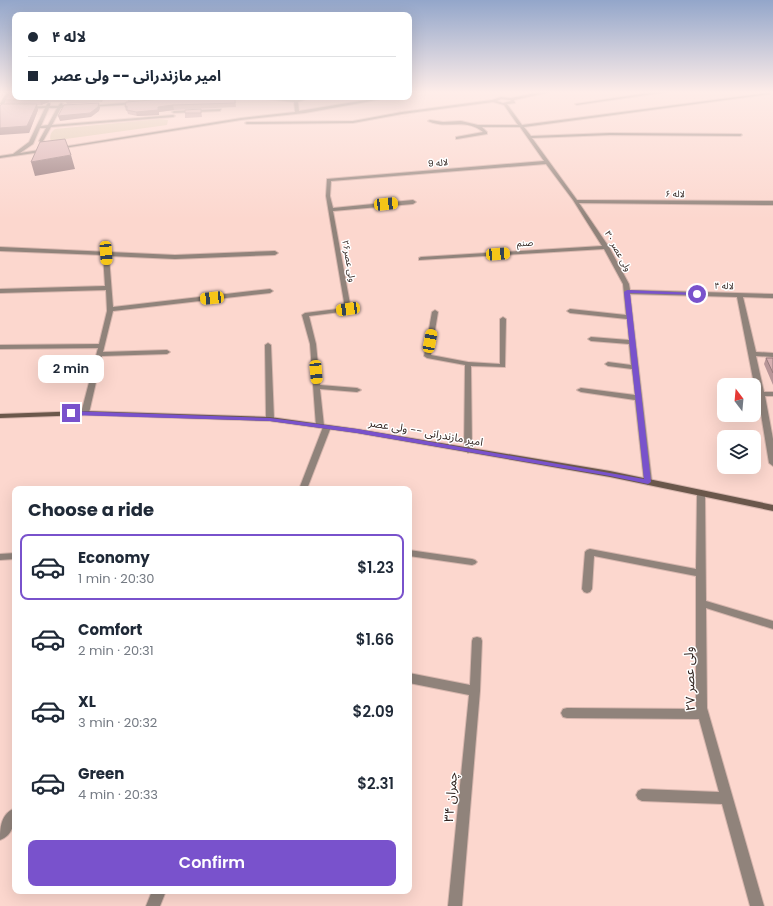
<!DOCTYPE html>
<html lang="en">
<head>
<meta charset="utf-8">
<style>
	body { margin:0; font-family:Poppins,"Noto Sans Arabic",sans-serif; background:#f2f2f3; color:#1f2937; height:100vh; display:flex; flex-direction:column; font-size:15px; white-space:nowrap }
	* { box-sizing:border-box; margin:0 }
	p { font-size:13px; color:#747a83 }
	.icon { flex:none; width:22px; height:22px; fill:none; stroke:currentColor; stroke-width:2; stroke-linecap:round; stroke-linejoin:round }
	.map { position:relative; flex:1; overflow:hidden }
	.sheet { position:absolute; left:12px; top:486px; width:400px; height:408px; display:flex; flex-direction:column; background:#fff; border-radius:8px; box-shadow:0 4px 16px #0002 }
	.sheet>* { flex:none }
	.guide { position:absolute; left:12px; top:12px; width:400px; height:88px; border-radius:8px; box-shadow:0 4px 16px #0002; display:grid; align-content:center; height:88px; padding:0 16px; background:#fff }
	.needle { width:26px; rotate:344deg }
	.fabs { position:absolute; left:717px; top:378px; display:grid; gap:8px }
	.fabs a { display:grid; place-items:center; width:44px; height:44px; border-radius:8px; background:#fff; box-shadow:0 4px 16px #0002; font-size:20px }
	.end { position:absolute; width:18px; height:18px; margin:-9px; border:5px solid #7952cc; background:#fff; box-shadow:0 0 0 2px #fff }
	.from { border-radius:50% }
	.bubble { position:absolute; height:28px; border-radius:8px; background:#fff; box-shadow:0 4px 16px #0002; font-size:13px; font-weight:600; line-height:28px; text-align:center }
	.car { position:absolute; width:12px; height:24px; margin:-12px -6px; border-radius:5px; box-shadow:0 0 3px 1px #0007; background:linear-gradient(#f5c518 24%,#345 0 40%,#f5c518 0 76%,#345 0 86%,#f5c518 0) }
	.guide b { display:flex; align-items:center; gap:14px; height:38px; font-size:15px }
	.guide b+b { border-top:1px solid #e0e1e3 }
	.guide i { width:10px; height:10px; background:#1f2937 }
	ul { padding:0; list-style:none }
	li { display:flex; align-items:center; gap:12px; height:66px; margin:0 8px 6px; padding:0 8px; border:2px solid transparent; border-radius:8px }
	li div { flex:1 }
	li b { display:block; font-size:15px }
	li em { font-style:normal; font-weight:600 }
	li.active { border-color:#7952cc }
	li>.icon { width:36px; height:36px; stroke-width:1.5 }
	h2 { padding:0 16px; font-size:18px; line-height:48px }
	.action { display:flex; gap:8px; margin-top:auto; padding:8px 16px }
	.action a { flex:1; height:46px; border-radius:8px; background:#7952cc; color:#fff; font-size:16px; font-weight:600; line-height:46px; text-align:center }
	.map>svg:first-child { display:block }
	.green { fill:#decab0 }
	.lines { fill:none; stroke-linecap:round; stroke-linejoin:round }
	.street-casing { stroke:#d7b6ae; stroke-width:2 }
	.secondary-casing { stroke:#d7b6ae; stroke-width:2 }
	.street { fill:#90837b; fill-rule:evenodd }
	.secondary { fill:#6a574b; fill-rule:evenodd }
	.wall { fill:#b89698 }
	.shaded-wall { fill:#967a7c }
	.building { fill:#d6afb1; stroke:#967a7c }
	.route { fill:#7952cc }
	.labels { text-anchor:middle; stroke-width:3; stroke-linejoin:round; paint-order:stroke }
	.far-street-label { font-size:9px; fill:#2f221e; stroke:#fff }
	.street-label { font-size:11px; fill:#2f221e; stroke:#fff }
	.near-street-label { font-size:13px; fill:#2f221e; stroke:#fff }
</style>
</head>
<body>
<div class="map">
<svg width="773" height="906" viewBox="0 0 773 906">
	<rect width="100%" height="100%" fill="#fcd7ce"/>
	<path class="green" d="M160 119 168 120 167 125 51 141C49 136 51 132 55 129Z"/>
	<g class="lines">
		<g class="street-casing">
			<path id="street" d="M7 92H11L4 104 6 105 3 106 0 104Z
				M409 92H416L409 94Z
				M540 92H550L514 100 515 103 507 104 522 125 768 93 770 94 524 127 531 136 610 133 741 134 742 135 740 136 610 135 532 138 577 200 773 201V205L579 203 609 247 629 284 630 290 773 294V298L743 297 756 352 773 353V357L756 356 764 392H773V396H765L773 439V466L769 463 760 408 756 394 737 297 630 294 652 482 648 485 644 482 635 400 581 392 577 390 581 388 635 395 632 369 608 366 605 364 608 362 631 365 629 344 591 341 588 339 591 337 629 340 627 319 570 313 567 311 570 309 626 315 623 284 604 249 419 260V258L421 257 602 246 573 200 546 164 331 181 330 196 333 208 413 200 416 202 413 204 333 211 351 309 348 311 309 316 316 344 320 385 357 388 361 390 357 392 320 389 324 426 327 425 331 427 307 489H299L323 427 320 428 316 426 310 344 302 315 305 313 345 308 326 196 327 179 544 161 520 127H482L487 132V134L457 139H456V137L483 132C465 117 446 130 428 121L430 120 443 122 461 121 478 125H518L504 105 493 102 402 114 353 123 247 124 245 123 247 122 353 121 402 112 492 100 501 97 511 98ZM501 99 510 100 511 101 503 103 497 101Z
				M654 92H667L577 105 575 104Z
				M247 97 296 100 306 97H312L298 102 299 111 385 97H393L305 113 241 120 58 149 56 148 241 118 295 112 294 102Z
				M136 102 137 104 89 107 87 106Z
				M48 103H50V106H58L61 103 63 104 62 105H74L76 106 61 108 52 125 173 115 175 116 173 117 51 127 43 141 53 146V147L51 148 39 141 46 128H40L33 144 20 153 46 149 48 150V151L0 158V156L13 154 29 142 45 108 27 109 26 107 46 106ZM49 108H57L48 125 41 126Z
				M221 109 220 111 174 113 172 112 174 111Z
				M0 247 175 255 275 251 278 253 275 255 175 259 109 256 113 307 270 289 273 291 270 293 113 311 103 352 167 350 170 352 167 354 102 356 89 413 85 415 81 413 98 348 0 349V345L99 344 107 311 106 290 0 293V289L105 286 103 255 0 251Z
				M435 310 438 312 431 355 468 362 500 364V319L503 317 506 319 505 367 471 366 472 450 468 453 464 450 465 365 427 358 424 356 432 312Z
				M268 343 271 345 274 419 270 421 266 419 265 345Z
				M701 490 705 493 706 601 773 621V629L706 608 707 708 764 906H750L722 804 642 801 638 799 636 795 638 791 642 789 719 792 699 719 567 718 563 717 561 713 563 709 567 708 696 709V576L594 556 592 589 590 592 587 593 584 592 582 589 585 552 587 550 590 549 696 569 697 493Z
				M409 550 472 559 475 560 477 562 475 564 472 565 409 556Z
				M15 553V559L0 560V554Z
				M477 637 481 638 482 641 480 691 462 906H448L469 695 409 683V673L470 685 472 641 473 638Z
				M15 808C15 821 14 835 0 840 0 827 1 814 15 808Z
				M152 891H166L160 906H146Z"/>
		</g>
		<g class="secondary-casing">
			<path id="secondary" d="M85 411 270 417 357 429 610 471 773 505V511L610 477 357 433 270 421 85 415 0 418V414Z"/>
		</g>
		<use href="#street" class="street"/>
		<use href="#secondary" class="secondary"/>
	</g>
	<path class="wall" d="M15 97H103L102 102 67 104 66 102H49L41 105H37L38 110 29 133 6 104 5 100Z
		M127 97H235L236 107 174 110 159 112V115L137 116 128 114 127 111H126L125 107 165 99 128 101Z
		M201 109 202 117 185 118V113Z
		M766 358H773V385L764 364Z"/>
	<path class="shaded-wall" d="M48 97 49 102 41 105 40 100Z
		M101 97H103L102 102 101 98Z
		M99 103 100 108 99 111 91 117 60 121 58 116Z
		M37 104 38 110 29 133 0 135V128Z
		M173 105 174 110 159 112V115L137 116 136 112 158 107Z
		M71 155 75 169 35 176 31 162Z"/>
	<path class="building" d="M10 92H15V97H101V98L66 100 67 97H48L40 100H5Z
		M190 97H235V103L173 105 158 107V110L136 112 127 110V106L125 107 126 102Z
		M99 103 98 107 90 113 58 116 64 105Z
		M2 104H37L27 126 0 128V106Z
		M201 109V113H185V110Z
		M65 139 71 155 31 162 40 142Z
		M766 358H773V373Z"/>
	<linearGradient id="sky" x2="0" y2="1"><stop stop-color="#93a6ca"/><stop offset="0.42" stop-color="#feede9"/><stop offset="1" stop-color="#feede9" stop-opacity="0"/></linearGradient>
	<rect width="773" height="219" fill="url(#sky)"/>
	<path class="route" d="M627 290 697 293 700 294 697 295 630 293 651 482 648 484 610 476 357 433 270 421 71 415 68 413 71 411 270 418 357 429 644 479 624 292Z"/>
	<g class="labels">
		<g class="far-street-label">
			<text transform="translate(438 163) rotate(-5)" y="3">لاله 9</text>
			<text transform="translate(675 194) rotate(1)" y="3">لاله ۶</text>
			<text transform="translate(525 243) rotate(-4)" y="3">صنم</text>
			<text transform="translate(618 251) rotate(61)" y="3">ولی عصر ۳۰</text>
			<text transform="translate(349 261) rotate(80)" y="3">ولی عصر۲۶</text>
			<text transform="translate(724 286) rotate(2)" y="3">لاله ۴</text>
		</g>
		<g class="street-label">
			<text transform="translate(426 432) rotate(10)" y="4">امیر مازندرانی -- ولی عصر</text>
		</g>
		<g class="near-street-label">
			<text transform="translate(689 679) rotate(-92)" y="5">ولی عصر ۲۷</text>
			<text transform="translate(450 797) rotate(-85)" y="5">چمران ۳۴</text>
		</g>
	</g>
</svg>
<div class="fabs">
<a><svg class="needle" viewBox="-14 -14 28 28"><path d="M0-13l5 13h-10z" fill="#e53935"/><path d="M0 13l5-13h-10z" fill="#747a83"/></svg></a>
<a><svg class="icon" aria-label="layers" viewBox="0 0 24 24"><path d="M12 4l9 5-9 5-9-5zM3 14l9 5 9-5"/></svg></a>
</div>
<i class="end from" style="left:697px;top:294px"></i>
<i class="end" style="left:71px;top:413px"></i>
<div class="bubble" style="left:38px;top:355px;width:66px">2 min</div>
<i class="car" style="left:386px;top:204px;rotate:84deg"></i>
<i class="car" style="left:106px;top:253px;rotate:176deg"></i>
<i class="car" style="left:498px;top:254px;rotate:86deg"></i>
<i class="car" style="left:212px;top:298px;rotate:264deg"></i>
<i class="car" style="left:348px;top:309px;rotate:262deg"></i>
<i class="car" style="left:430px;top:341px;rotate:11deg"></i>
<i class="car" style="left:316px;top:372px;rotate:175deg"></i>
<div class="guide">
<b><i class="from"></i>لاله ۴</b>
<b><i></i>امیر مازندرانی -- ولی عصر</b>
</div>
<section class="sheet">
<h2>Choose a ride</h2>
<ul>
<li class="active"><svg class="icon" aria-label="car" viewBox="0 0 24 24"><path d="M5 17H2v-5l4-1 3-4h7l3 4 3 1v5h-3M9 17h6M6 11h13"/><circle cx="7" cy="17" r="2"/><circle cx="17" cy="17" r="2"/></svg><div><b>Economy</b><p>1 min · 20:30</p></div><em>$1.23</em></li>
<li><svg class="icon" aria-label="car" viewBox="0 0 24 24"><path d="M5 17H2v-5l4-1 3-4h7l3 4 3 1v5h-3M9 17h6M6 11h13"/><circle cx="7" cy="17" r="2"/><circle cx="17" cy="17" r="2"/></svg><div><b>Comfort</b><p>2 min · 20:31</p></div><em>$1.66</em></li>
<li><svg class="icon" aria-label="car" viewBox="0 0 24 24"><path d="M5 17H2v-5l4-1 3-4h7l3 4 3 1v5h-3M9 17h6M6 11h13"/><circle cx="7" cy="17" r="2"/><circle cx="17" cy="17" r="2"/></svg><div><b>XL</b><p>3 min · 20:32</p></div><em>$2.09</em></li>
<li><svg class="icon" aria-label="car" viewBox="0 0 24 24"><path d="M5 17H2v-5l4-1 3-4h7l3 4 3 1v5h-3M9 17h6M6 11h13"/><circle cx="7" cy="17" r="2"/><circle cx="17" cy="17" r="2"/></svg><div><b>Green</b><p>4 min · 20:33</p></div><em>$2.31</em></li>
</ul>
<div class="action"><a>Confirm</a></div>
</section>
</div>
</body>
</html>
